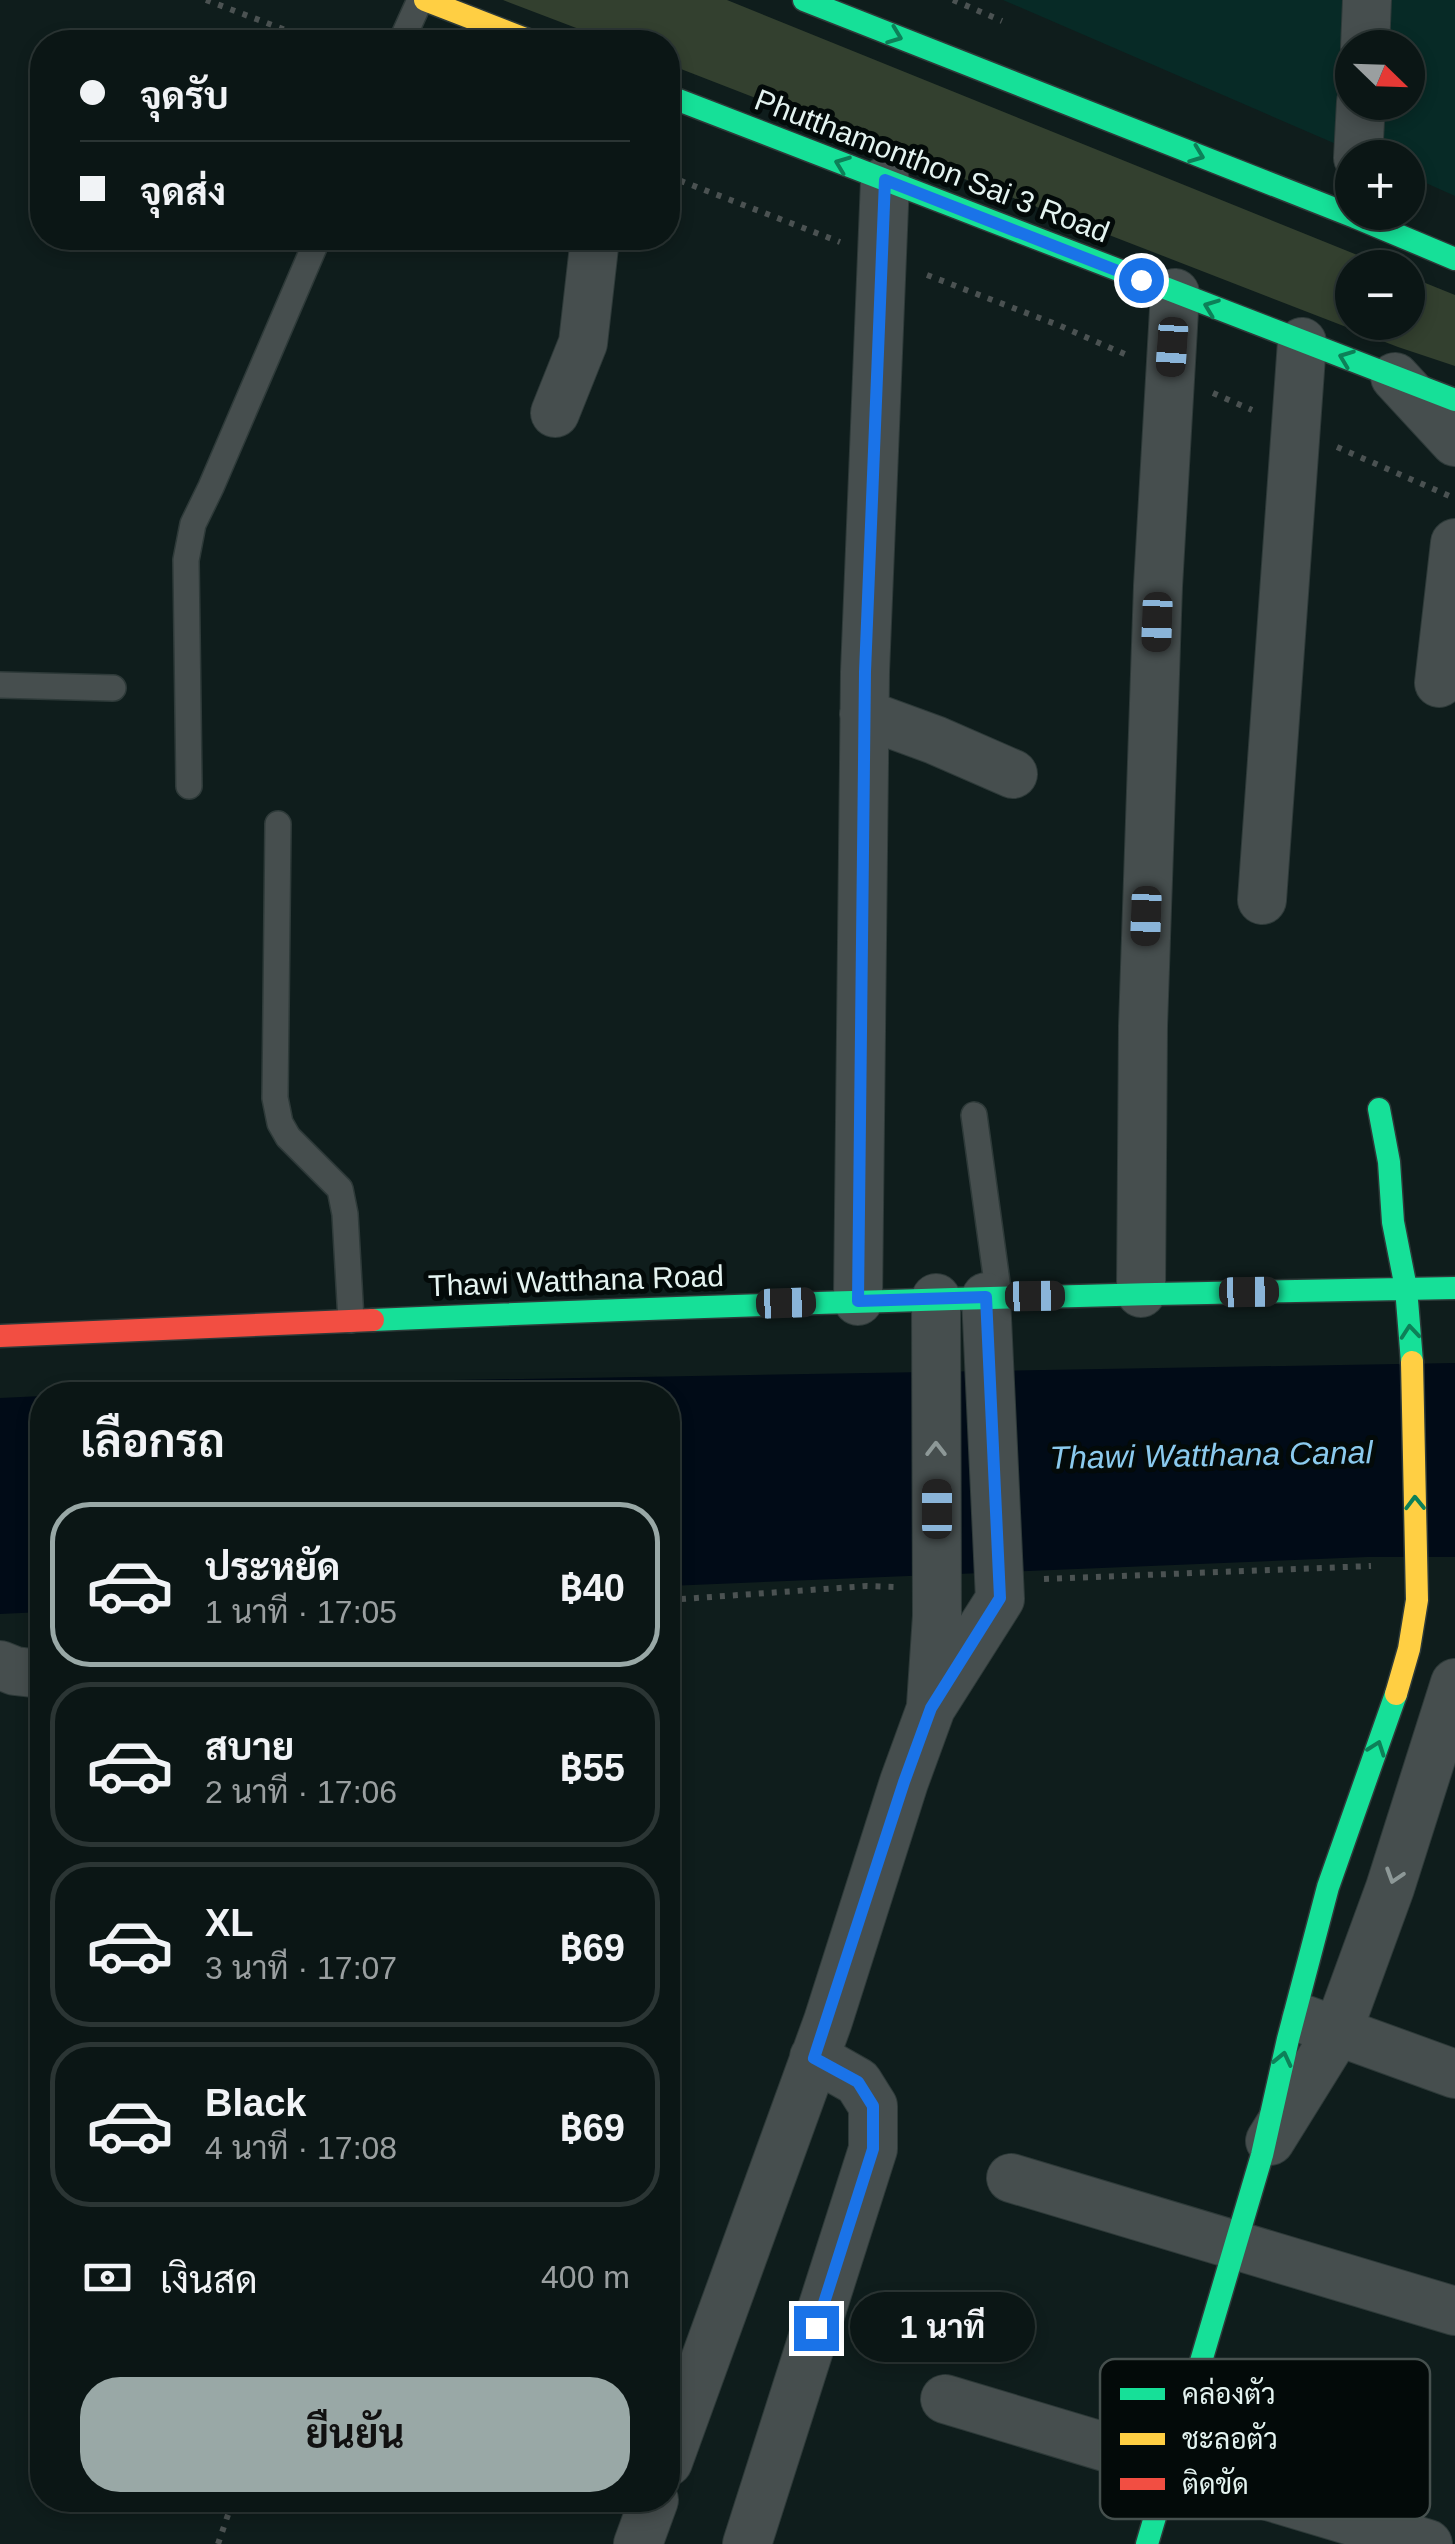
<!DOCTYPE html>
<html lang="th">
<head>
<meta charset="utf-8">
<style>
	body { margin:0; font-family:Arial,Sarabun,sans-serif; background:#192322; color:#f1f3f6; height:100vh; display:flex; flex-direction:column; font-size:38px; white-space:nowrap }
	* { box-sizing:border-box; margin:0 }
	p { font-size:32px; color:#9a9fa0 }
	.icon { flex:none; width:55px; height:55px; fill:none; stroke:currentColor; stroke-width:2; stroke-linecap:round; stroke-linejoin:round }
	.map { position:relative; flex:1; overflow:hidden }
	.sheet { position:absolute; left:30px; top:1382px; width:650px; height:1130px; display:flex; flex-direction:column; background:#0b1615; border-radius:40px; box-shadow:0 5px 15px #0003,0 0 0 2px #2b3534 }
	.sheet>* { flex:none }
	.banner { position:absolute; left:30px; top:30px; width:650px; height:220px; border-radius:40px; box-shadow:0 5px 15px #0003,0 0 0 2px #2b3534; display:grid; align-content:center; height:220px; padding:0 50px; background:#0b1615 }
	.needle { width:65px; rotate:113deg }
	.buttons { position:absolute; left:1335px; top:30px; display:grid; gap:20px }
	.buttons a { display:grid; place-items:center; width:90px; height:90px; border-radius:50%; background:#0b1615; box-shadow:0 5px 15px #0003,0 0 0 2px #2b3534; font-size:50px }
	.end { position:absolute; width:45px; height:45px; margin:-22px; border:12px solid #1a73e8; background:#fff; box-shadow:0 0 0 5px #fff }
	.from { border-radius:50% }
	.bubble { position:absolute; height:70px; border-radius:35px; background:#0b1615; box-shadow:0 5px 15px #0003,0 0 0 2px #2b3534; font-size:32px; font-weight:700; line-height:70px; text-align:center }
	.car { position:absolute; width:30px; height:60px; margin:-30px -15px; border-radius:12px; box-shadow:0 0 8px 2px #0007; background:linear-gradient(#222 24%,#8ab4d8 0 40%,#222 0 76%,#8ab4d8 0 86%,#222 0) }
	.banner b { display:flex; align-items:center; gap:35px; height:95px; font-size:38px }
	.banner b+b { border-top:2px solid #2b3534 }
	.banner i { width:25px; height:25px; background:#f1f3f6 }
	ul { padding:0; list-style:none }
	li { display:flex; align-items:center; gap:30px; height:165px; margin:0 20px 15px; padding:0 30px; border:5px solid #2b3534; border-radius:40px }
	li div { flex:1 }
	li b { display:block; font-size:38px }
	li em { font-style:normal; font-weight:700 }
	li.current { border-color:#99a8a6 }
	li>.icon { width:90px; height:90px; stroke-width:1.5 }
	h2 { padding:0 50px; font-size:45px; line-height:120px }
	.pay { display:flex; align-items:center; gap:25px; height:110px; padding:0 50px; font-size:38px }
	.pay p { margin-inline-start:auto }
	.button { display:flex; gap:20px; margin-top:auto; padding:20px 50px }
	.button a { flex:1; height:115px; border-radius:40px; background:#99a8a6; color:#111; font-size:40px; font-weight:700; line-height:115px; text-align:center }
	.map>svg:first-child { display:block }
	.built { fill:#072a26; fill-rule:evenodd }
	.green { fill:#33402f }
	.water { fill:#010b17 }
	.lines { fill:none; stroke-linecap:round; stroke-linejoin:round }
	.lane-casing { stroke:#2e3a39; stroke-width:28 }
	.street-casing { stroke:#2e3a39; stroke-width:50 }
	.fast-casing { stroke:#2e3a39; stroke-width:25 }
	.slow-casing { stroke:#2e3a39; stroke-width:25 }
	.jam-casing { stroke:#2e3a39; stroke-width:25 }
	.path { stroke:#4b5252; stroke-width:6; stroke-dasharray:5 8; stroke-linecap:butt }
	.lane { stroke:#464e4e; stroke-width:25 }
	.street { stroke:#464e4e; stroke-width:48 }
	.fast { stroke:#16e098; stroke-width:22 }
	.slow { stroke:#ffcf43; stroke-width:22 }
	.jam { stroke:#f24e42; stroke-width:22 }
	.oneway { stroke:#0d8058 }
	.oneway2 { stroke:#8d9897 }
	.route { stroke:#1a73e8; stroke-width:12 }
	.labels { text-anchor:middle; stroke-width:10; stroke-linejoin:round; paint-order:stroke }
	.street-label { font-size:30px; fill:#e4f3f0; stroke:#030a09 }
	.water-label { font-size:32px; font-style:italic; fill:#8bcaee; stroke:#030a09 }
	.key { fill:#030a09; stroke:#46504e; stroke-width:2.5 }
	.key-label { font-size:28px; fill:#e4f3f0 }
</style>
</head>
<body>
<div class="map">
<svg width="1455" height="2544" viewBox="0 0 1455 2544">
	<rect width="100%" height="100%" fill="#0f1d1c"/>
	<path class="built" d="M1003 0H1455V196L1408 175V158L1366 157ZM1352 48H1408V102H1352Z"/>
	<path class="green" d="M503 0H727L1387 267 1352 268V322H1408V276L1455 295V366L1398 347 668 64V42H613Z"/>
	<path class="water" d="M1455 1363V1557H1367L668 1586V1395H74L340 1382Z
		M42 1396V1612L0 1614V1398Z"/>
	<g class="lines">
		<g class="lane-casing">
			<path id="lane" d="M401 42 420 0
				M0 685 113 688
				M189 786 186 560 193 524 211 487 318 238
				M278 824 275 1098 280 1123 288 1137 340 1189 345 1214 351 1320
				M974 1115 999 1297"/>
		</g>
		<g class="street-casing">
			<path id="street" d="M1365 48 1367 0
				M1358 158 1361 102
				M1395 377 1455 442
				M555 413 583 343 595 238
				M1439 683 1455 543
				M864 714 935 740 1013 774
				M1262 900 1302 342
				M1141 1293 1143 1026 1158 586 1175 293
				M858 1301 865 672 885 181
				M0 1665 15 1671 42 1674
				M931 1705 937 1616 936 1298
				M1306 2020 1455 2074
				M1270 2141 1337 2033 1390 1888 1455 1683
				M1011 2178 1455 2311
				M945 2399 1428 2544
				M668 2462 828 2021 904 1782 931 1708 1000 1599 986 1297
				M638 2544 654 2500
				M747 2544 873 2149V2106L858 2082 814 2057"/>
		</g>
		<g class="fast-casing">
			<path id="fast" d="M804 0 1355 217 1455 259
				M668 96 1455 400
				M1379 1109 1389 1162 1393 1222 1406 1288 1412 1362
				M373 1320C733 1304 1094 1294 1455 1288
				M1147 2544 1262 2155 1288 2039 1328 1887 1396 1694"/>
		</g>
		<g class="slow-casing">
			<path id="slow" d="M425 0 533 42
				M1396 1694 1409 1649 1417 1600 1412 1362"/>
		</g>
		<g class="jam-casing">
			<path id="jam" d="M0 1336 373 1320"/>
		</g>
		<path class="path" d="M206 0 317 42
			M953 0 1002 21
			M668 176 840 242
			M927 275 1058 325 1129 356
			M1213 393 1252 410
			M1337 447 1454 498
			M1044 1579 1371 1566
			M668 1600 867 1586 896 1587
			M218 2544 233 2500"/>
		<use href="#lane" class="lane"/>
		<use href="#street" class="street"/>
		<use href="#fast" class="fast"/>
		<use href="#slow" class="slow"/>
		<use href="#jam" class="jam"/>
	</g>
	<defs><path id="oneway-chevron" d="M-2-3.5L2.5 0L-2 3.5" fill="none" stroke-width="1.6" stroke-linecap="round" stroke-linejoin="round" transform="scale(2.5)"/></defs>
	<g class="oneway">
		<use href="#oneway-chevron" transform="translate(895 36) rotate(21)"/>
		<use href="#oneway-chevron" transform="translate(1197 155) rotate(21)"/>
		<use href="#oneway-chevron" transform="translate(842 164) rotate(-159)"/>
		<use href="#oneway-chevron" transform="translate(1211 307) rotate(-159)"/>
		<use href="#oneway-chevron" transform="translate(1346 358) rotate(-159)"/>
		<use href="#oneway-chevron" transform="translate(1410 1332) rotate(-95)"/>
		<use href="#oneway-chevron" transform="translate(1415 1503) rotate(-91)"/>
		<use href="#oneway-chevron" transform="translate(1377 1748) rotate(-70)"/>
		<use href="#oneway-chevron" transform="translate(1283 2059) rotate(-77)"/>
	</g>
	<g class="oneway2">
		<use href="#oneway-chevron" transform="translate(936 1449) rotate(-90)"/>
		<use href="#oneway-chevron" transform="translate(1394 1876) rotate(108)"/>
	</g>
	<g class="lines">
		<path class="route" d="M816 2328 873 2149V2106L858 2082 814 2058 904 1782 931 1708 1000 1598 986 1297 858 1301 865 672 885 180 1141 280"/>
	</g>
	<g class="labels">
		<g class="street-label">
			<text transform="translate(932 166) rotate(21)" y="10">Phutthamonthon Sai 3 Road</text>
			<text transform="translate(576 1281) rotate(-2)" y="10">Thawi Watthana Road</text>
		</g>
		<g class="water-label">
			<text transform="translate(1211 1455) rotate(-1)" y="11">Thawi Watthana Canal</text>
		</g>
	</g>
	<rect x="1100" y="2359" width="330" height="160" rx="15" class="key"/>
	<rect x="1120" y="2388" width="45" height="12" fill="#16e098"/>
	<rect x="1120" y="2433" width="45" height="12" fill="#ffcf43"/>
	<rect x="1120" y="2478" width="45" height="12" fill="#f24e42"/>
	<g class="key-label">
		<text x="1182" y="2404">คล่องตัว</text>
		<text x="1182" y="2449">ชะลอตัว</text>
		<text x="1182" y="2494">ติดขัด</text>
	</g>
</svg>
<div class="buttons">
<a><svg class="needle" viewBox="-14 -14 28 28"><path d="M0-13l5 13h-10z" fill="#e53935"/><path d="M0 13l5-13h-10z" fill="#9a9fa0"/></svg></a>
<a>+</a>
<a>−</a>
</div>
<i class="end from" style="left:1141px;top:280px"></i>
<i class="end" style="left:816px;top:2328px"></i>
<div class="bubble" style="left:850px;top:2292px;width:185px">1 นาที</div>
<i class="car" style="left:1172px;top:347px;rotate:184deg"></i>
<i class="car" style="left:1157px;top:622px;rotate:182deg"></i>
<i class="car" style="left:1146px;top:916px;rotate:182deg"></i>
<i class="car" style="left:1249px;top:1292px;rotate:89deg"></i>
<i class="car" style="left:1035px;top:1296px;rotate:89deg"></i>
<i class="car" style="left:786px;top:1303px;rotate:88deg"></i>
<i class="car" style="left:937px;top:1509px;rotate:0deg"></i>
<div class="banner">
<b><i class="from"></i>จุดรับ</b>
<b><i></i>จุดส่ง</b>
</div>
<section class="sheet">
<h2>เลือกรถ</h2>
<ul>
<li class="current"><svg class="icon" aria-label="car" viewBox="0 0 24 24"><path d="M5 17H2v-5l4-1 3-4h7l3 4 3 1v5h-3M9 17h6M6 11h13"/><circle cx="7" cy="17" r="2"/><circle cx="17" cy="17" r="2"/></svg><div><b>ประหยัด</b><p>1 นาที · 17:05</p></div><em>฿40</em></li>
<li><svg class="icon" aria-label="car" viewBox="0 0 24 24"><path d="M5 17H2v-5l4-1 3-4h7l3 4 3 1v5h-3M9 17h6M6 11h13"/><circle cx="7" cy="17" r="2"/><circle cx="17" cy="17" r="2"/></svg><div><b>สบาย</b><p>2 นาที · 17:06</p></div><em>฿55</em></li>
<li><svg class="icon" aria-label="car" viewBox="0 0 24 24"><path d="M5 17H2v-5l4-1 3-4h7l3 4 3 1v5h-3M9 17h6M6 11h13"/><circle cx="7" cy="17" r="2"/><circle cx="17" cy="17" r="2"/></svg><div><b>XL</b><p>3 นาที · 17:07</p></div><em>฿69</em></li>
<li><svg class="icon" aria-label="car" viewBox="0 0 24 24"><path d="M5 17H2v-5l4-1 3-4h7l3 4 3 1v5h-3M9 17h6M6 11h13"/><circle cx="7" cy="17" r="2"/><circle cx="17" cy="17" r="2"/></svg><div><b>Black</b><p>4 นาที · 17:08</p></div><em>฿69</em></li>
</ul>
<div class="pay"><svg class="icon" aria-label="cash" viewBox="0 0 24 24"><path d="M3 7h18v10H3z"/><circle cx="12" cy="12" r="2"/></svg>เงินสด<p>400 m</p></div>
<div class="button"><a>ยืนยัน</a></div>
</section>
</div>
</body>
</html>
